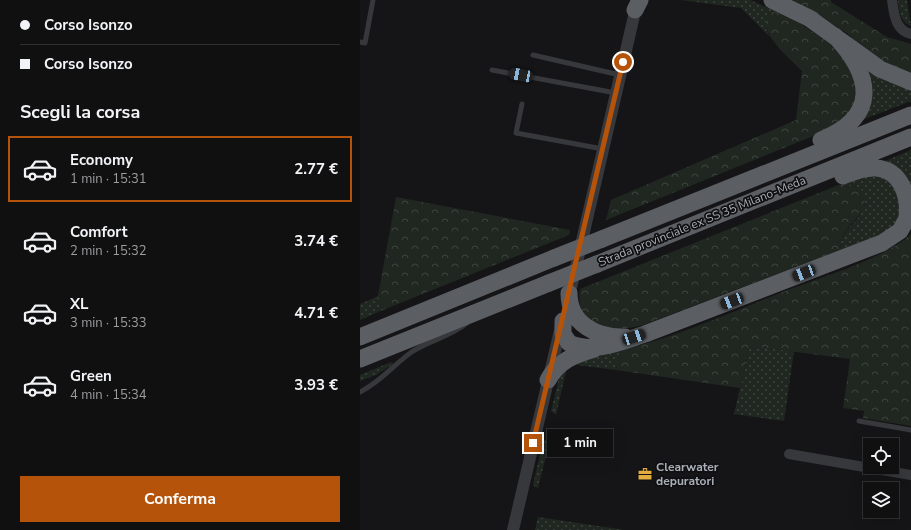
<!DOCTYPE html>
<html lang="it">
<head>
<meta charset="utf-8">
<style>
	body { margin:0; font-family:"Nunito Sans",sans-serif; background:#19191a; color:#f1f3f6; height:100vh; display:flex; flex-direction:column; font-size:15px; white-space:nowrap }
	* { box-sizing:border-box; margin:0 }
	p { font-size:13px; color:#9c9d9f }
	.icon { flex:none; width:22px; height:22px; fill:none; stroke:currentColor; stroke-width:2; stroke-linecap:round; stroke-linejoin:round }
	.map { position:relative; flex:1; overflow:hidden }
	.panel { display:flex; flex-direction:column; background:#101011; width:360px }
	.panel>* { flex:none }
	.hud { display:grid; align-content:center; height:88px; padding:0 20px; background:#101011 }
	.controls { position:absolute; left:503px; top:438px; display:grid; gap:8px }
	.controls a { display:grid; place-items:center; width:36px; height:36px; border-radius:0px; background:#101011; box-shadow:0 4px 16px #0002,0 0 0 1px #303031; font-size:20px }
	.end { position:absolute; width:18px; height:18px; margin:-9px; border:5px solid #b45309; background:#fff; box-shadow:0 0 0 2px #fff }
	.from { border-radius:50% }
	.bubble { position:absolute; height:28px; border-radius:0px; background:#101011; box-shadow:0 4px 16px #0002,0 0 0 1px #303031; font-size:13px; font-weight:700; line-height:28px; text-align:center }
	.car { position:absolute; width:12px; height:24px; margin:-12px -6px; border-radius:5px; box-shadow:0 0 3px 1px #0007; background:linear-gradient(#222 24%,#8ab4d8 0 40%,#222 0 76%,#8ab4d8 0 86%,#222 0) }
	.hud b { display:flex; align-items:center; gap:14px; height:38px; font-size:15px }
	.hud b+b { border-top:1px solid #303031 }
	.hud i { width:10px; height:10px; background:#f1f3f6 }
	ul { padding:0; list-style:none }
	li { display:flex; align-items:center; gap:12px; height:66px; margin:0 8px 6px; padding:0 12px; border:2px solid transparent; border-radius:0px }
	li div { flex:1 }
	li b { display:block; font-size:15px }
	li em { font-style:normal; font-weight:700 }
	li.selected { border-color:#b45309 }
	li>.icon { width:36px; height:36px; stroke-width:1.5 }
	h2 { padding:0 20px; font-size:18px; line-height:48px }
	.button { display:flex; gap:8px; margin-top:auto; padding:8px 20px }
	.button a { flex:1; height:46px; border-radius:0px; background:#b45309; color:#fff; font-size:16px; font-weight:700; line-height:46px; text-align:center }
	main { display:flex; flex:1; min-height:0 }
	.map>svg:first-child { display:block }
	.grass { fill:url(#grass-dots) }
	.forest { fill:url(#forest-crowns) }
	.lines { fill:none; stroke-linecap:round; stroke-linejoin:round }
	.service { stroke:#37383c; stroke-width:5 }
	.minor { stroke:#37383c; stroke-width:10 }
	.tertiary { stroke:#37383c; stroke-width:12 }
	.trunk { stroke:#5b5e63; stroke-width:17 }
	.trunk-bridge { stroke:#5b5e63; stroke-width:17 }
	.route { stroke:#b45309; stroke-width:5 }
	.labels { text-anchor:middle; stroke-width:3.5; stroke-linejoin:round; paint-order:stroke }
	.street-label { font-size:12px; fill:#a8adb6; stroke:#101012 }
	.poi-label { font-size:12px; font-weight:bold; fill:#a8adb6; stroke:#101012; text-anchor:start }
</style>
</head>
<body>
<main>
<section class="panel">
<div class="hud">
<b><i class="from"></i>Corso Isonzo</b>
<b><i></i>Corso Isonzo</b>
</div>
<h2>Scegli la corsa</h2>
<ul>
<li class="selected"><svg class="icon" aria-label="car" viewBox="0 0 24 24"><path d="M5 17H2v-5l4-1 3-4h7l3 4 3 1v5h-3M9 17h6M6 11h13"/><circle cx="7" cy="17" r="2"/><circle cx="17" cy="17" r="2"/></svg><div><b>Economy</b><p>1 min · 15:31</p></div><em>2.77 €</em></li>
<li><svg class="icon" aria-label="car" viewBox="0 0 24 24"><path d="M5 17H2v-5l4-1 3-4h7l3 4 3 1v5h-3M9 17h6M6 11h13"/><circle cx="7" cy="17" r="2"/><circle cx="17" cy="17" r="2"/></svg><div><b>Comfort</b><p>2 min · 15:32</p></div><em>3.74 €</em></li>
<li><svg class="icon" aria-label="car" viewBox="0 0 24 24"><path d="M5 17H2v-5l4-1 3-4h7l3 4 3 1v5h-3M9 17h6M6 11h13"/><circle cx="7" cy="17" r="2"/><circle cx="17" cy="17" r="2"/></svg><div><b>XL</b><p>3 min · 15:33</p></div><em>4.71 €</em></li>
<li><svg class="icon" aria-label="car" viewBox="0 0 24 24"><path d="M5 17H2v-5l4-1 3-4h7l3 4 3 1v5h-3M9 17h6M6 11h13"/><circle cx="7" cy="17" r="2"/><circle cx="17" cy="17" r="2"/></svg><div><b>Green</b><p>4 min · 15:34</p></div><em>3.93 €</em></li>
</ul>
<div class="button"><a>Conferma</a></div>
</section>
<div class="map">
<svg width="551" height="530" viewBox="0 0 551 530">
	<defs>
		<pattern id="grass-dots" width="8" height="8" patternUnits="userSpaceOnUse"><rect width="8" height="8" fill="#202721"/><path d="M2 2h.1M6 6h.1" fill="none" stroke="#3e443f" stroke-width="1.8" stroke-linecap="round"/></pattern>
		<pattern id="forest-crowns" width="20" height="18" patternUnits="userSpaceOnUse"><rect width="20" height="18" fill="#202721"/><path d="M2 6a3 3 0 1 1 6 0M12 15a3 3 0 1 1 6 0" fill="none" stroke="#3e443f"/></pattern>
	</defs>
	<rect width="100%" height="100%" fill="#151517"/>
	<path class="grass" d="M321 0H390L420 13 406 29 410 37 381 8Z
		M538 0H547L551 26C540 22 539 10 538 0Z
		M505 69 551 87V101L502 120Z
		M551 150V190L525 161Z
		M505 175 529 179 542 203 536 223 524 234 481 250C478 228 503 222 505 203L498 187 492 186 471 188Z
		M18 296 23 310 0 320V304Z
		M390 346 434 351 424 421 374 414Z
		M260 350 256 370 217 365 229 357Z
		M31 362 33 364 16 375 0 381V375Z
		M207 367 196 415 191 411 199 378Z
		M186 439 190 440 178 488 175 487 173 484 183 441Z
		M178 517 265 530H175Z"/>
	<path class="forest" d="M432 0H471V2L527 37 551 44V76L503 49 488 34 464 18Z
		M412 12 420 13 432 18 475 47 497 79 495 108 468 130 246 220 251 200 436 120 442 71C432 60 390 27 412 12Z
		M492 186 498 187 504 192 505 208C496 222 478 231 481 250L280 326C251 332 214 328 220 289L471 188Z
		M36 197 210 230 209 235 23 310 18 296Z
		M551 234V426L503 418 504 411 483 408 490 359 390 346 380 388 256 370 260 350C318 337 373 311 428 290 464 276 524 259 551 234Z"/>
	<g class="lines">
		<path class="service" d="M0 42 5 43 13 0
			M173 55 260 75
			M132 70 256 93
			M162 104 156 133 243 149
			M0 392C21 382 34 364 53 351 71 340 91 336 107 323
			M499 421 551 430"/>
		<path class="minor" d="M532 0C534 14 535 30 551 34
			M429 454 551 475"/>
		<path class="tertiary" d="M208 301 277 3
			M153 530 201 326"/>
		<path class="trunk" d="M412 0 449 18 520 69 551 82
			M275 10 280 0
			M461 140C520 116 512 76 475 36
			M483 176C493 172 504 167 516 168 542 170 551 199 546 222
			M242 239 551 115
			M237 264 551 137
			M209 293C209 324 237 338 265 337
			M203 321V334L209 343C235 354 260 342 285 334L522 243 540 231 551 211
			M0 337 194 258
			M0 359 189 283
			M188 380C198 361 214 355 234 349"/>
		<path class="trunk-bridge" d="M194 258 242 239
			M189 283 237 264"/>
	</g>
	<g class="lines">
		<path class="route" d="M173 443 263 62"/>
	</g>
	<defs>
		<g id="office-bare" transform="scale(1.08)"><path d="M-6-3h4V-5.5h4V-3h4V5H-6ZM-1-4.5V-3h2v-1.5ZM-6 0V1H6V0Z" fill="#e3ac41" stroke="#101012" stroke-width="2.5" paint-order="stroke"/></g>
	</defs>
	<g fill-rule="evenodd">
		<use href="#office-bare" x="285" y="474"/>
	</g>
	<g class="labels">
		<g class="street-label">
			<text transform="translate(342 221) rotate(-22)" y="4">Strada provinciale ex SS 35 Milano-Meda</text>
		</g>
		<g class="poi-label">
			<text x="296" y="471">Clearwater<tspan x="296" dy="14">depuratori</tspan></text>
		</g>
	</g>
</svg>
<div class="controls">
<a><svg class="icon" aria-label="locate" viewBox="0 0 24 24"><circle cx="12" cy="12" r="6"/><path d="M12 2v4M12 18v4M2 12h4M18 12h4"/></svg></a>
<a><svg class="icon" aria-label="layers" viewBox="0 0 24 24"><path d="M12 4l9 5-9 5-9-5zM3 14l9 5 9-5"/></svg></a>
</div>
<i class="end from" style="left:263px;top:62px"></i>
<i class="end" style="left:173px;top:443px"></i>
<div class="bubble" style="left:187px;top:429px;width:66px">1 min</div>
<i class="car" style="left:161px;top:75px;rotate:281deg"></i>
<i class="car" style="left:444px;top:273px;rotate:249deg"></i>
<i class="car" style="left:372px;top:301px;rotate:249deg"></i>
<i class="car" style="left:274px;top:337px;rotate:72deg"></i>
</div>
</main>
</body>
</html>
